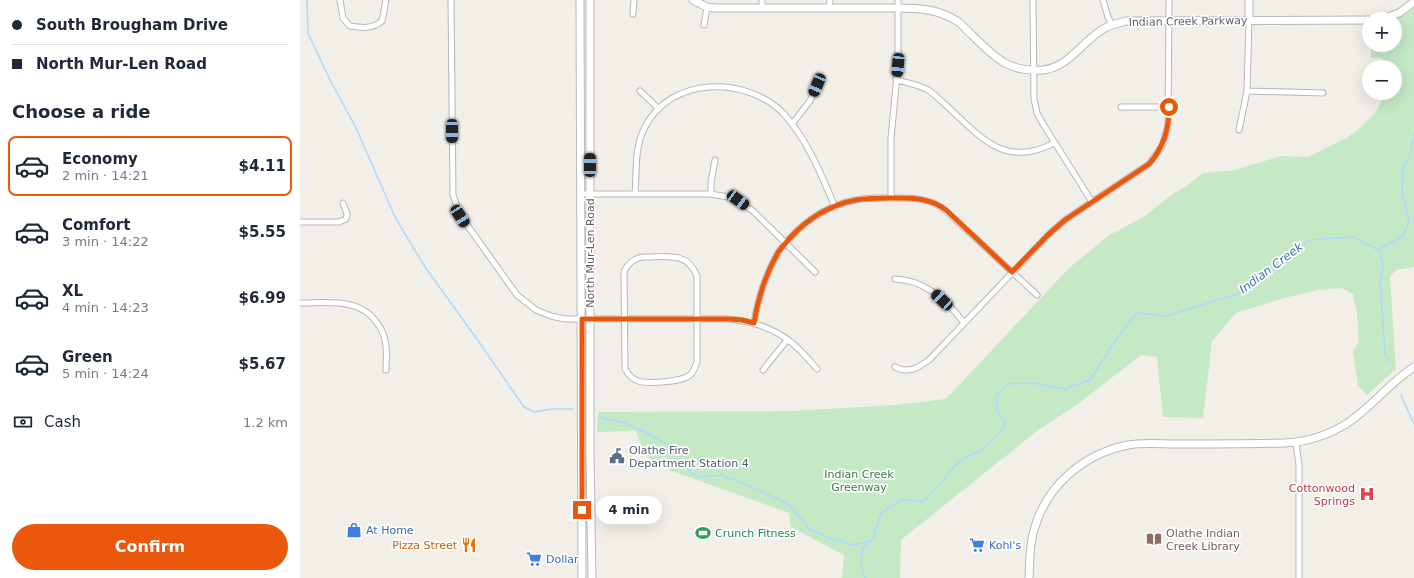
<!DOCTYPE html>
<html lang="en">
<head>
<meta charset="utf-8">
<style>
	body { margin:0; font-family:"DejaVu Sans",sans-serif; background:#f2f2f3; color:#1f2937; height:100vh; display:flex; flex-direction:column; font-size:15px; white-space:nowrap }
	* { box-sizing:border-box; margin:0 }
	p { font-size:13px; color:#747a83 }
	.icon { flex:none; width:22px; height:22px; fill:none; stroke:currentColor; stroke-width:2; stroke-linecap:round; stroke-linejoin:round }
	.map { position:relative; flex:1; overflow:hidden }
	.sheet { display:flex; flex-direction:column; background:#fff; width:300px }
	.sheet>* { flex:none }
	.banner { display:grid; align-content:center; height:88px; padding:0 12px; background:#fff }
	.fabs { position:absolute; left:1062px; top:12px; display:grid; gap:8px }
	.fabs a { display:grid; place-items:center; width:40px; height:40px; border-radius:50%; background:#fff; box-shadow:0 4px 16px #0002; font-size:20px }
	.end { position:absolute; width:18px; height:18px; margin:-9px; border:5px solid #ea580c; background:#fff; box-shadow:0 0 0 2px #fff }
	.from { border-radius:50% }
	.bubble { position:absolute; height:28px; border-radius:14px; background:#fff; box-shadow:0 4px 16px #0002; font-size:13px; font-weight:600; line-height:28px; text-align:center }
	.car { position:absolute; width:12px; height:24px; margin:-12px -6px; border-radius:5px; box-shadow:0 0 3px 1px #0007; background:linear-gradient(#222 24%,#8ab4d8 0 40%,#222 0 76%,#8ab4d8 0 86%,#222 0) }
	.banner b { display:flex; align-items:center; gap:14px; height:38px; font-size:15px }
	.banner b+b { border-top:1px solid #e0e1e3 }
	.banner i { width:10px; height:10px; background:#1f2937 }
	ul { padding:0; list-style:none }
	li { display:flex; align-items:center; gap:12px; height:60px; margin:0 8px 6px; padding:0 4px; border:2px solid transparent; border-radius:8px }
	li div { flex:1 }
	li b { display:block; font-size:15px }
	li em { font-style:normal; font-weight:600 }
	li.on { border-color:#ea580c }
	li>.icon { width:36px; height:36px; stroke-width:1.5 }
	h2 { padding:0 12px; font-size:18px; line-height:48px }
	.pay { display:flex; align-items:center; gap:10px; height:44px; padding:0 12px; font-size:15px }
	.pay p { margin-inline-start:auto }
	.button { display:flex; gap:8px; margin-top:auto; padding:8px 12px }
	.button a { flex:1; height:46px; border-radius:24px; background:#ea580c; color:#fff; font-size:16px; font-weight:600; line-height:46px; text-align:center }
	main { display:flex; flex:1; min-height:0 }
	.map>svg:first-child { display:block }
	.green { fill:#c5e8c5 }
	.lines { fill:none; stroke-linecap:round; stroke-linejoin:round }
	.stream { stroke:#aadaff; stroke-width:1.5 }
	.minor-casing { stroke:#b5b8bc; stroke-width:7 }
	.tertiary-casing { stroke:#b5b8bc; stroke-width:9 }
	.secondary-casing { stroke:#b6babf; stroke-width:9 }
	.minor { stroke:#fff; stroke-width:5 }
	.tertiary { stroke:#fff; stroke-width:7 }
	.secondary { stroke:#fff; stroke-width:7 }
	.route { stroke:#ea580c; stroke-width:5 }
	.labels { text-anchor:middle; stroke-width:3.5; stroke-linejoin:round; paint-order:stroke }
	.street-label { font-size:11px; fill:#5f6368; stroke:#fff }
	.service-label { font-size:11px; fill:#4e5e75; stroke:#fff; text-anchor:start }
	.park-label { font-size:11px; fill:#348238; stroke:#fff }
	.health-label { font-size:11px; fill:#be3a42; stroke:#fff; text-anchor:end }
	.shop-label { font-size:11px; fill:#366cbe; stroke:#fff; text-anchor:start }
	.leisure-label { font-size:11px; fill:#27864d; stroke:#fff; text-anchor:start }
	.education-label { font-size:11px; fill:#785e54; stroke:#fff; text-anchor:start }
	.food-label { font-size:11px; fill:#c56008; stroke:#fff; text-anchor:end }
	.water-label { font-size:12px; font-style:italic; fill:#4174aa; stroke:#fff }
</style>
</head>
<body>
<main>
<section class="sheet">
<div class="banner">
<b><i class="from"></i>South Brougham Drive</b>
<b><i></i>North Mur-Len Road</b>
</div>
<h2>Choose a ride</h2>
<ul>
<li class="on"><svg class="icon" aria-label="car" viewBox="0 0 24 24"><path d="M5 17H2v-5l4-1 3-4h7l3 4 3 1v5h-3M9 17h6M6 11h13"/><circle cx="7" cy="17" r="2"/><circle cx="17" cy="17" r="2"/></svg><div><b>Economy</b><p>2 min · 14:21</p></div><em>$4.11</em></li>
<li><svg class="icon" aria-label="car" viewBox="0 0 24 24"><path d="M5 17H2v-5l4-1 3-4h7l3 4 3 1v5h-3M9 17h6M6 11h13"/><circle cx="7" cy="17" r="2"/><circle cx="17" cy="17" r="2"/></svg><div><b>Comfort</b><p>3 min · 14:22</p></div><em>$5.55</em></li>
<li><svg class="icon" aria-label="car" viewBox="0 0 24 24"><path d="M5 17H2v-5l4-1 3-4h7l3 4 3 1v5h-3M9 17h6M6 11h13"/><circle cx="7" cy="17" r="2"/><circle cx="17" cy="17" r="2"/></svg><div><b>XL</b><p>4 min · 14:23</p></div><em>$6.99</em></li>
<li><svg class="icon" aria-label="car" viewBox="0 0 24 24"><path d="M5 17H2v-5l4-1 3-4h7l3 4 3 1v5h-3M9 17h6M6 11h13"/><circle cx="7" cy="17" r="2"/><circle cx="17" cy="17" r="2"/></svg><div><b>Green</b><p>5 min · 14:24</p></div><em>$5.67</em></li>
</ul>
<div class="pay"><svg class="icon" aria-label="cash" viewBox="0 0 24 24"><path d="M3 7h18v10H3z"/><circle cx="12" cy="12" r="2"/></svg>Cash<p>1.2 km</p></div>
<div class="button"><a>Confirm</a></div>
</section>
<div class="map">
<svg width="1114" height="578" viewBox="0 0 1114 578">
	<rect width="100%" height="100%" fill="#f1efe8"/>
	<path class="green" d="M1114 8V267L1096 270 1090 277 1096 369 1067 395 1058 386 1053 352 1059 341 1057 314 1053 294 1042 288 1018 290 984 298 936 313 912 341 903 418 863 417 857 357 841 355 778 404 737 431 601 540 600 578H542L544 555 491 527 489 513 372 471 344 455 336 431 297 432 298 412 492 411 595 405 646 399 768 269 808 236 845 216 874 193 885 187 903 173 935 170 981 156 1008 157 1046 138 1058 130 1076 112 1082 99V93H1095V67H1082V58H1071V45H1095V20L1106 14Z"/>
	<g class="lines">
		<path class="stream" d="M7 0 8 33 29 78 56 128 96 219 125 267 179 342 224 407 234 412 252 409H273
			M1079 249C1083 262 1085 267 1080 279L1085 354 1090 363
			M1101 395 1114 424
			M299 417 325 423 347 433 368 445 391 473 400 477 422 475 454 488 490 505 509 529 537 541 540 540C552 547 559 545 571 540
			M565 578 561 562 563 548 573 539 581 513 601 500 624 501 639 485 659 461 684 449 703 429 705 423 697 409 696 395 708 384 732 383 764 389 790 380 817 338 837 313 867 316 937 294 1010 240 1053 237 1078 250 1103 236 1109 222 1102 191 1103 168 1111 152 1114 132"/>
		<g class="minor-casing">
			<path id="minor" d="M40 0 43 18 50 26C62 28 72 29 82 21L86 0
				M151 0 153 195 160 215 217 295 236 310 251 316 265 319H428C452 321 474 328 492 343 501 350 509 360 517 369
				M462 0V8
				M733 0 734 99 737 113 743 124 792 202
				M803 0 808 17 812 25
				M529 7 530 0
				M333 14 334 0
				M404 25 407 7
				M596 79C607 84 618 84 628 90 636 95 642 102 649 108 682 139 706 168 754 143
				M340 91 359 109
				M947 91 1023 93
				M821 107H869
				M492 124 510 101 517 85
				M939 130 947 91 949 20
				M282 194H411L433 198 453 211 515 272
				M335 194C337 171 334 150 344 129 369 76 446 75 484 114 508 141 521 174 535 207
				M411 194V182L415 160
				M591 198V138L598 65V0
				M0 222H39L46 219 47 214 43 203
				M343 257C366 257 387 251 397 276V362C395 367 394 372 390 375 382 382 348 384 338 381 332 379 328 374 325 369L324 272C328 263 333 259 343 257Z
				M595 279C624 280 647 300 664 323
				M0 303C27 303 60 297 77 323 82 329 85 337 86 346 87 354 86 362 86 370
				M454 323C458 298 466 273 479 251 482 247 486 243 489 239 507 219 529 205 556 200 567 197 579 198 590 198 610 198 629 197 645 210L737 295
				M595 367C608 374 618 368 629 360L749 234 765 220 849 164 862 146 868 126 869 0
				M463 370 487 340
				M996 443 999 465V578"/>
		</g>
		<g class="tertiary-casing">
			<path id="tertiary" d="M393 0 407 7 415 8H598C619 8 638 9 657 21 662 24 667 31 672 35 695 57 708 73 743 70 769 67 782 42 803 29 810 25 818 23 826 21L1069 20
				M949 0V20
				M1082 19 1099 13 1114 2
				M729 578C730 562 729 546 734 530 746 486 783 454 828 445 844 442 862 444 879 444 914 444 950 444 985 443 1006 442 1028 435 1046 424 1071 408 1089 383 1114 367"/>
		</g>
		<g class="secondary-casing">
			<path id="secondary" d="M280 0 282 578
				M290 0V453L292 578"/>
		</g>
		<use href="#minor" class="minor"/>
		<use href="#tertiary" class="tertiary"/>
		<use href="#secondary" class="secondary"/>
	</g>
	<g class="lines">
		<path class="route" d="M282 510V319H428L442 320 454 323C458 298 466 273 479 251 482 247 486 243 489 239 507 219 529 205 556 200 567 198 579 198 590 198 610 198 629 197 646 210L712 272 749 234 765 220 849 164C864 147 869 129 869 107"/>
	</g>
	<defs>
		<g id="civic-bare" transform="scale(1.2)"><path d="M-.6-6.5H3V-4.5H.6V-3L4-1V1h2V6H-6V1h2V-1L-.6-3ZM-1.2 2.5V6h2.4V2.5Z" fill="#5c6f8a" stroke="#fff" stroke-width="2.5" paint-order="stroke"/></g>
		<g id="hospital-bare" transform="scale(1.2)"><path d="M-5-5h3v3.5h4V-5h3V5h-3V1.5h-4V5h-3Z" fill="#e0444e" stroke="#fff" stroke-width="2.5" paint-order="stroke"/></g>
		<g id="shop-bare" transform="scale(1.2)"><path d="M-5-2.5h2.3a2.7 3.5 0 0 1 5.4 0H5L5.5 6h-11ZM-1.5-2.5h3a1.5 2.3 0 0 0-3 0Z" fill="#3f7fe0" stroke="#fff" stroke-width="2.5" paint-order="stroke"/></g>
		<g id="stadium-bare" transform="scale(1.2)"><path d="M0-5a6.5 5 0 1 0 0 10a6.5 5 0 1 0 0-10ZM-3.5-1.8h7v3.6h-7Z" fill="#2e9e5b" stroke="#fff" stroke-width="2.5" paint-order="stroke"/></g>
		<g id="library-bare" transform="scale(1.2)"><path d="M-6-4Q-3-5.5-.7-3.5V5Q-3 3-6 4ZM6-4Q3-5.5 .7-3.5V5Q3 3 6 4Z" fill="#8d6e63" stroke="#fff" stroke-width="2.5" paint-order="stroke"/></g>
		<g id="restaurant-bare" transform="scale(1.2)"><path d="M-5-6h1v4h1v-4h1v4h1v-4h1v5L-1.5 .5V6h-2V.5L-5-1ZM5-6V6H3V1.5H1.5Q1.5-4 5-6Z" fill="#e8710a" stroke="#fff" stroke-width="2.5" paint-order="stroke"/></g>
		<g id="supermarket-bare" transform="scale(1.2)"><path d="M-6-5.5h2.5l.6 2H6L4.5 2H-2.5L-4.4-4H-6ZM-1.5 3.2a1.3 1.3 0 1 0 .1 0ZM3 3.2a1.3 1.3 0 1 0 .1 0Z" fill="#3f7fe0" stroke="#fff" stroke-width="2.5" paint-order="stroke"/></g>
	</defs>
	<g fill-rule="evenodd">
		<use href="#civic-bare" x="317" y="456"/>
		<use href="#hospital-bare" x="1067" y="494"/>
		<use href="#shop-bare" x="54" y="530"/>
		<use href="#stadium-bare" x="403" y="533"/>
		<use href="#library-bare" x="854" y="539"/>
		<use href="#restaurant-bare" x="169" y="545"/>
		<use href="#supermarket-bare" x="677" y="545"/>
		<use href="#supermarket-bare" x="234" y="559"/>
	</g>
	<g class="labels">
		<g class="street-label">
			<text transform="translate(888 21) rotate(-1)" y="4">Indian Creek Parkway</text>
			<text transform="translate(290 253) rotate(-90)" y="4">North Mur-Len Road</text>
		</g>
		<g class="service-label">
			<text x="329" y="454">Olathe Fire<tspan x="329" dy="13">Department Station 4</tspan></text>
		</g>
		<g class="park-label">
			<text x="559" y="478">Indian Creek<tspan x="559" dy="13">Greenway</tspan></text>
		</g>
		<g class="health-label">
			<text x="1055" y="492">Cottonwood<tspan x="1055" dy="13">Springs</tspan></text>
		</g>
		<g class="shop-label">
			<text x="66" y="534">At Home</text>
			<text x="689" y="549">Kohl's</text>
			<text x="246" y="563">Dollar</text>
		</g>
		<g class="leisure-label">
			<text x="415" y="537">Crunch Fitness</text>
		</g>
		<g class="education-label">
			<text x="866" y="537">Olathe Indian<tspan x="866" dy="13">Creek Library</tspan></text>
		</g>
		<g class="food-label">
			<text x="157" y="549">Pizza Street</text>
		</g>
		<g class="water-label">
			<text transform="translate(971 268) rotate(-37)" y="4">Indian Creek</text>
		</g>
	</g>
</svg>
<div class="fabs">
<a>+</a>
<a>−</a>
</div>
<i class="end from" style="left:869px;top:107px"></i>
<i class="end" style="left:282px;top:510px"></i>
<div class="bubble" style="left:296px;top:496px;width:66px">4 min</div>
<i class="car" style="left:598px;top:65px;rotate:185deg"></i>
<i class="car" style="left:517px;top:85px;rotate:203deg"></i>
<i class="car" style="left:152px;top:131px;rotate:180deg"></i>
<i class="car" style="left:290px;top:165px;rotate:0deg"></i>
<i class="car" style="left:438px;top:200px;rotate:126deg"></i>
<i class="car" style="left:160px;top:216px;rotate:147deg"></i>
<i class="car" style="left:642px;top:300px;rotate:313deg"></i>
</div>
</main>
</body>
</html>
